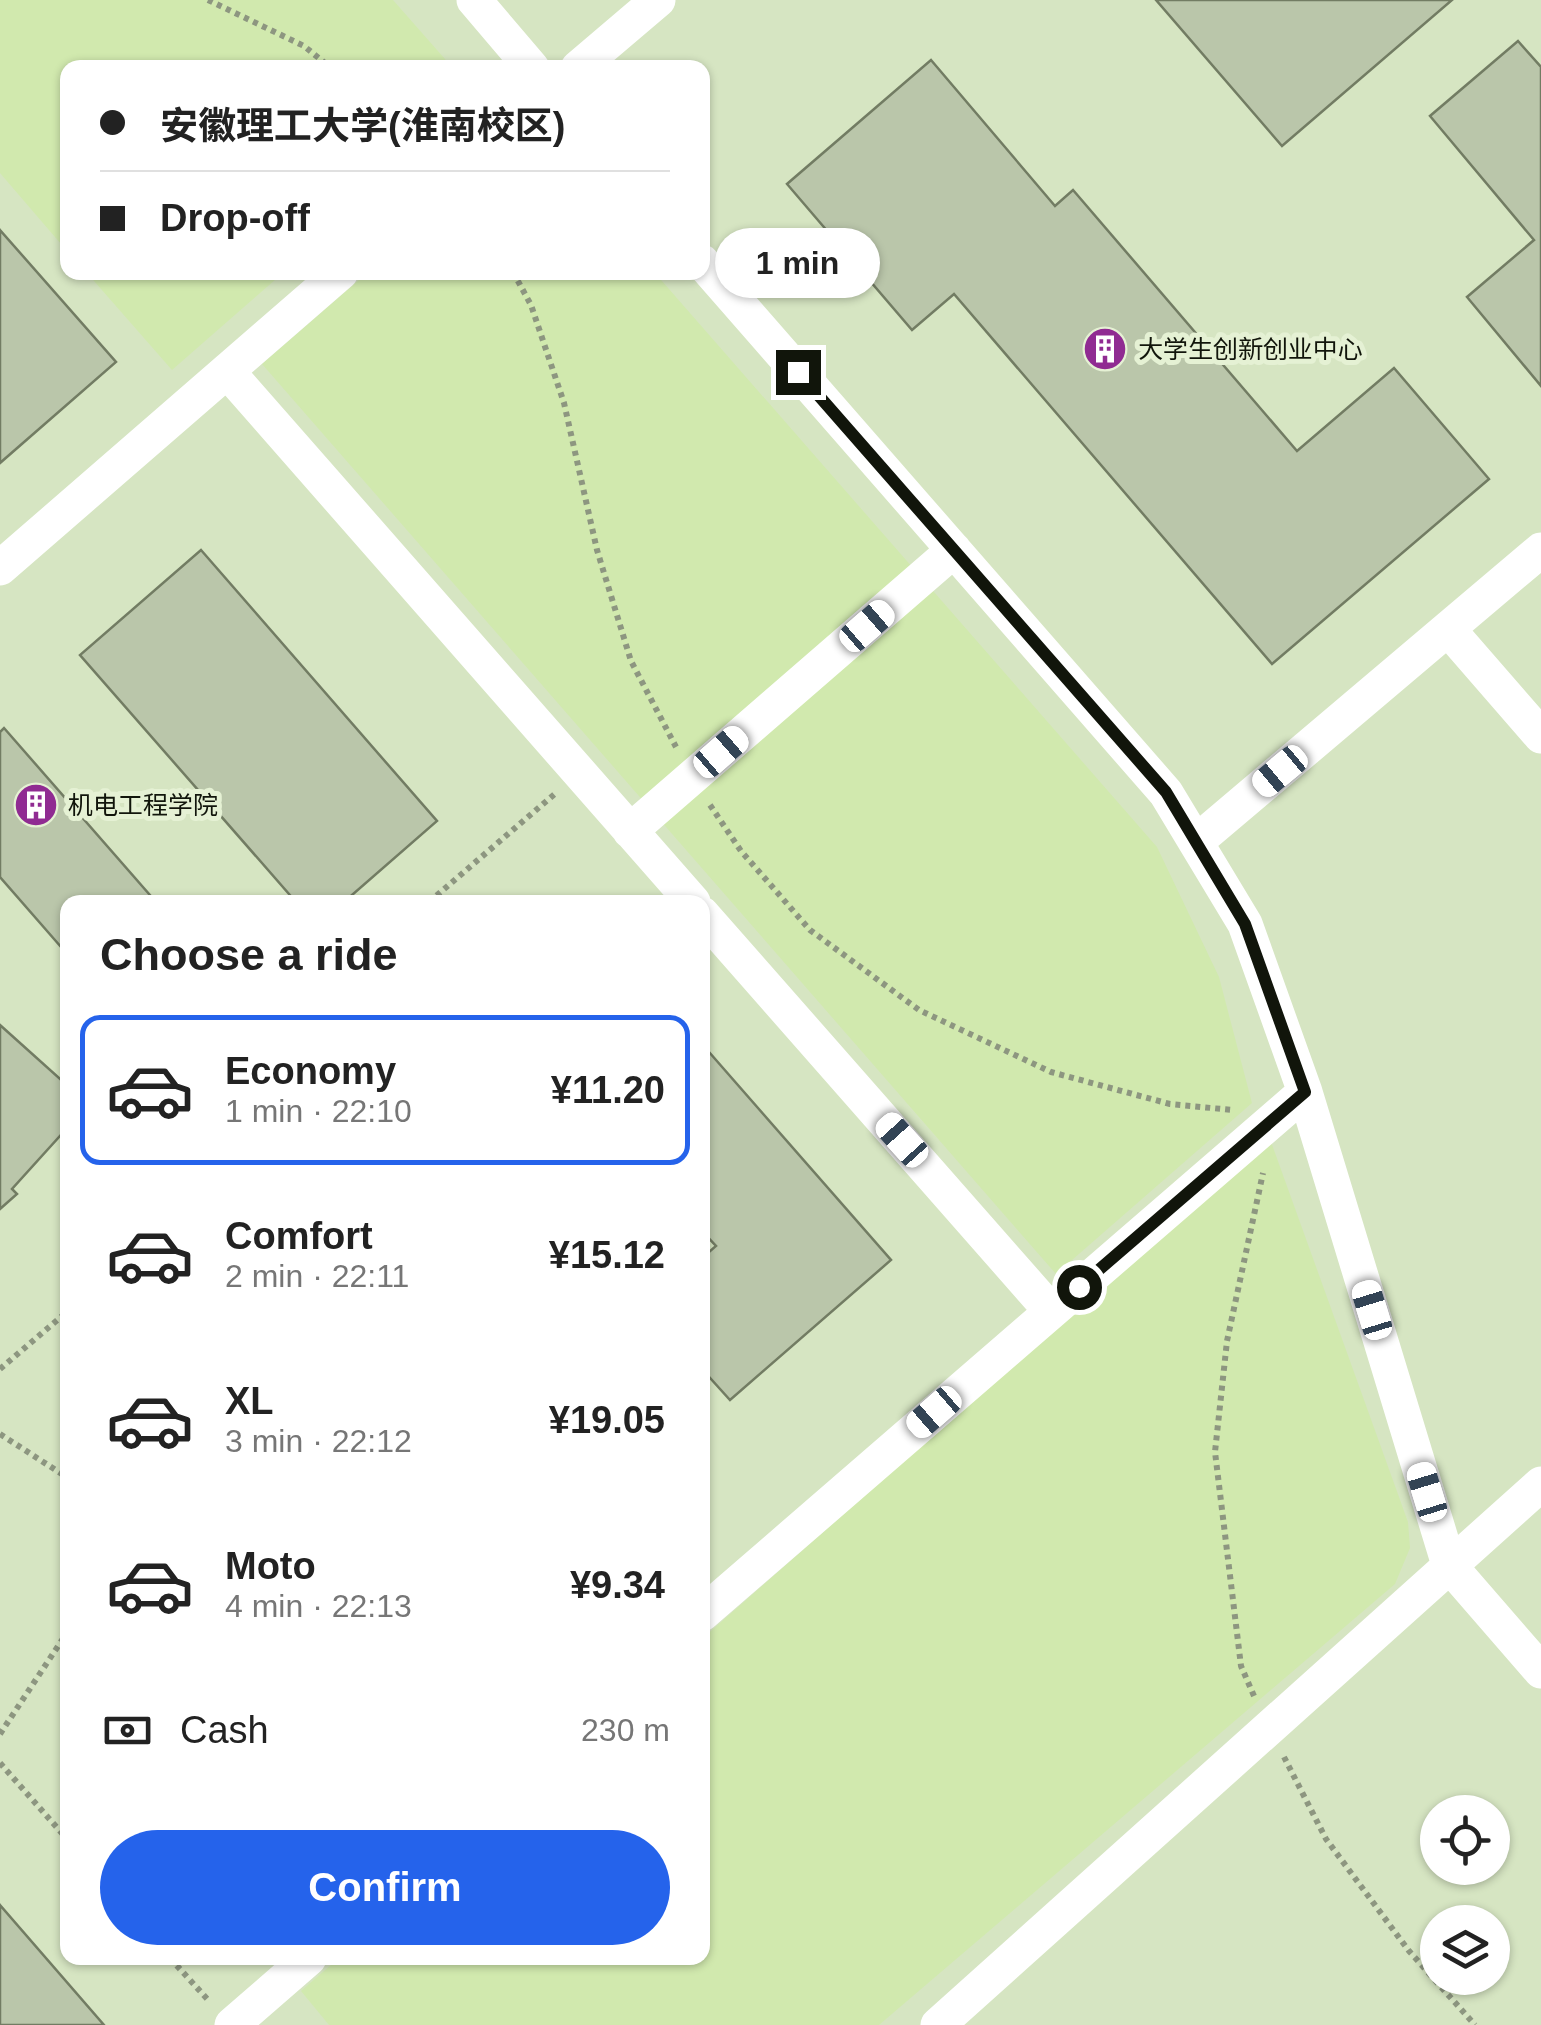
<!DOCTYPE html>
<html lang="en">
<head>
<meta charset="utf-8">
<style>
	body { margin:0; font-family:Helvetica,"Noto Sans SC",sans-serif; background:#f2f2f2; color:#222; height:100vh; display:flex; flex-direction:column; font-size:38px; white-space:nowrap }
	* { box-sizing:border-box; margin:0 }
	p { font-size:32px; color:#767676 }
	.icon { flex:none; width:55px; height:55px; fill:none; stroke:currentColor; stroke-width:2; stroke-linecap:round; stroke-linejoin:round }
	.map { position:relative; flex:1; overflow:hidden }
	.sheet { position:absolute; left:60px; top:895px; width:650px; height:1070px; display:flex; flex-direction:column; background:#fff; border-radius:20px; box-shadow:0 2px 8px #0004 }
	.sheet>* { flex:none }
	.banner { position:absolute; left:60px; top:60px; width:650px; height:220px; border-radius:20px; box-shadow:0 2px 8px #0004; display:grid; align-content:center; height:220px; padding:0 40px; background:#fff }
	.fabs { position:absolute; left:1420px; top:1795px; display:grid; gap:20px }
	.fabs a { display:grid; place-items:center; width:90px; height:90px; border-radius:50%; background:#fff; box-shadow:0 2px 8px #0004; font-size:50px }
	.end { position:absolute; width:45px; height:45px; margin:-22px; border:12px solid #11150b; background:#fff; box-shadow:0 0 0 5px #fff }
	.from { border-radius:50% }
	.bubble { position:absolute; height:70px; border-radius:35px; background:#fff; box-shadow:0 2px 8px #0004; font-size:32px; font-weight:700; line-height:70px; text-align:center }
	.car { position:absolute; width:30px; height:60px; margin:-30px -15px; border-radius:12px; box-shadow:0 0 8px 2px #0007; background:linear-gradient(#fff 24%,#345 0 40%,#fff 0 76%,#345 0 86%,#fff 0) }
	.banner b { display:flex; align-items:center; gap:35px; height:95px; font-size:38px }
	.banner b+b { border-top:2px solid #e0e0e0 }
	.banner i { width:25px; height:25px; background:#222 }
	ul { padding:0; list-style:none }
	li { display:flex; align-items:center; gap:30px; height:150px; margin:0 20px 15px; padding:0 20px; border:5px solid transparent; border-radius:20px }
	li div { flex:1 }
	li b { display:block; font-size:38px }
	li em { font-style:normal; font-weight:700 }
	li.selected { border-color:#2563eb }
	li>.icon { width:90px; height:90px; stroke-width:1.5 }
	h2 { padding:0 40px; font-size:45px; line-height:120px }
	.pay { display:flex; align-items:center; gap:25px; height:110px; padding:0 40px; font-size:38px }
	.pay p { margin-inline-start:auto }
	.button { display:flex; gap:20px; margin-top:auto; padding:20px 40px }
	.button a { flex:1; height:115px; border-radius:60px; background:#2563eb; color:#fff; font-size:40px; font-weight:700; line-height:115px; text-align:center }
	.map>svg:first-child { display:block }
	.built { fill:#d6e5c2; fill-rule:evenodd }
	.green { fill:#d1e9ae }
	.building { fill:#bac6aa; stroke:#727c63; stroke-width:2.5 }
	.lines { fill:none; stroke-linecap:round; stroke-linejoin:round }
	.path { stroke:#8d9680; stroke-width:6; stroke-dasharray:5 5; stroke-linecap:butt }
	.minor { stroke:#fff; stroke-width:35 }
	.route { stroke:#11150b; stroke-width:12 }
	.labels { text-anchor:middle; stroke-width:10; stroke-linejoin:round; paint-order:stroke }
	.poi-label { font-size:25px; fill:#11150b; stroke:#e5f1d4; text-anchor:start }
</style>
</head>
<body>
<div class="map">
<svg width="1541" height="2025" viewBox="0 0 1541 2025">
	<rect width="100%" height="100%" fill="#e5f1d4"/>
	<path class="built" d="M0 0H1541V2025H0ZM68 68H702V272H68ZM68 902H702V1958H68ZM1438 1812H1492V1868H1438ZM1438 1922H1492V1978H1438Z"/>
	<path class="green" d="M0 0H393L452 67 68 68 67 251 0 173Z
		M87 273H283L172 370Z
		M367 273H655L1157 847 1219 977 1252 1103 1056 1274 262 364Z
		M1270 1139 1408 1522 1410 1548 1395 1584 879 2025H329L301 1991 339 1958H702L703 1638Z"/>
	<path class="building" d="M1156 0H1452L1282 146Z
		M1518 41 1541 67V386L1467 297 1534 240 1430 116Z
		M931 60 1055 206 1073 190 1297 451 1394 368 1489 479 1272 664 954 294 912 330 787 184Z
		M0 230 116 362 0 463Z
		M201 550 437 821 344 902H296L80 655Z
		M4 728 156 902H68V955L0 877V732Z
		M0 1025 68 1086V1127L12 1189 17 1194 0 1209Z
		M702 1044 891 1260 730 1400 702 1369V1258L716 1246 702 1231Z
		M0 1905 104 2025H0Z"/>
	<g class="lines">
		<path class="path" d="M208 0 304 46 331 68
			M513 272 531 305 564 403 597 550 631 661 676 747
			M710 805 741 851 810 930 919 1010 1051 1072 1170 1104 1232 1110
			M429 902 557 792
			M0 1369 68 1311
			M0 1434 68 1478
			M1254 1696 1241 1666 1215 1452 1227 1341 1263 1173
			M0 1734 68 1631
			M1284 1757 1326 1839 1409 1951 1475 2025
			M0 1763 68 1840
			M170 1958 209 2001"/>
		<path class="minor" d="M474 0 532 68
			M578 68 658 0
			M702 262 1166 793 1245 924 1305 1092 1449 1565 1541 1671
			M227 371 693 902
			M0 568 341 272
			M1448 629 1541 736
			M630 831 954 550
			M1196 842 1541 550
			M702 914 1051 1311
			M702 1614 1305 1092
			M232 2025 309 1958
			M938 2025 1541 1484"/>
	</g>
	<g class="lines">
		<path class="route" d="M798 372 1166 792 1245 924 1305 1092 1079 1287"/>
	</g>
	<defs>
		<g id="building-disc" transform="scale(2.25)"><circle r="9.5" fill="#902b92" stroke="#e5f1d4"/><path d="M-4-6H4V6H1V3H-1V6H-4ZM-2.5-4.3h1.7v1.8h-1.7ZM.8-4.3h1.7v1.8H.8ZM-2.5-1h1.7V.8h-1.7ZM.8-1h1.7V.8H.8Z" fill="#fff"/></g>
	</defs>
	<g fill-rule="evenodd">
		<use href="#building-disc" x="1105" y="349"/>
		<use href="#building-disc" x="36" y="805"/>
	</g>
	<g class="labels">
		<g class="poi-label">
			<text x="1138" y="358">大学生创新创业中心</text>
			<text x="68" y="814">机电工程学院</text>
		</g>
	</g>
</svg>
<div class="fabs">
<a><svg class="icon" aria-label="locate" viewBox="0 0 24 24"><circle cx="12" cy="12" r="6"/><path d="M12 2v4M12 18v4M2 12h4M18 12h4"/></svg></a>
<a><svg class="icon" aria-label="layers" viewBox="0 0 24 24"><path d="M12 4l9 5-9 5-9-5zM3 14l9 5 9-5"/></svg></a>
</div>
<i class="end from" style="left:1079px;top:1287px"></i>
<i class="end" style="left:798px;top:372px"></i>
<div class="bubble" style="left:715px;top:228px;width:165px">1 min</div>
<i class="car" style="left:867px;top:626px;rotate:49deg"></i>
<i class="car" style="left:721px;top:752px;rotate:49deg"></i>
<i class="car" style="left:1280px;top:771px;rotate:230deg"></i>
<i class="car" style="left:902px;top:1140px;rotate:318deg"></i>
<i class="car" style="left:1372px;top:1310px;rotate:343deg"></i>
<i class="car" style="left:934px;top:1412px;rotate:229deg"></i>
<i class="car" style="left:1427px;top:1492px;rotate:343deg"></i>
<div class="banner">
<b><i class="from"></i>安徽理工大学(淮南校区)</b>
<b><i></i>Drop-off</b>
</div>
<section class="sheet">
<h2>Choose a ride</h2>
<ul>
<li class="selected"><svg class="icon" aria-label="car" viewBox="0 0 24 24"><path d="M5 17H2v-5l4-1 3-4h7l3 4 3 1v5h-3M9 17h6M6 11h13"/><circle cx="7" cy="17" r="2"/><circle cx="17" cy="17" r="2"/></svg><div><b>Economy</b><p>1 min · 22:10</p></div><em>¥11.20</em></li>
<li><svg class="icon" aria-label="car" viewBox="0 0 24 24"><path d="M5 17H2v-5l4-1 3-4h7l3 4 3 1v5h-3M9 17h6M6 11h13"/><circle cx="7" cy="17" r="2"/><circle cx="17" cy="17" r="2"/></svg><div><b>Comfort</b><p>2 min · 22:11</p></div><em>¥15.12</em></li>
<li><svg class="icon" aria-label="car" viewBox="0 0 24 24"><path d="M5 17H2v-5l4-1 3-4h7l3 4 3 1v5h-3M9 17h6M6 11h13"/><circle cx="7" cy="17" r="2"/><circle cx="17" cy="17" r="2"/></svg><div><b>XL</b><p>3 min · 22:12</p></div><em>¥19.05</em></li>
<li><svg class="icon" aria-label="car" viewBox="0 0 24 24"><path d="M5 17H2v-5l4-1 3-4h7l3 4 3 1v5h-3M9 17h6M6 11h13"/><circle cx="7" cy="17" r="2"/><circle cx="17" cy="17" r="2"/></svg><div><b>Moto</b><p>4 min · 22:13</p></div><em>¥9.34</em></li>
</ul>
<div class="pay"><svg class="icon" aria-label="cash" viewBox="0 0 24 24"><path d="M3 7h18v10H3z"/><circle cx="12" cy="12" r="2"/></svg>Cash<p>230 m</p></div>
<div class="button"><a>Confirm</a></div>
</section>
</div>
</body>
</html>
